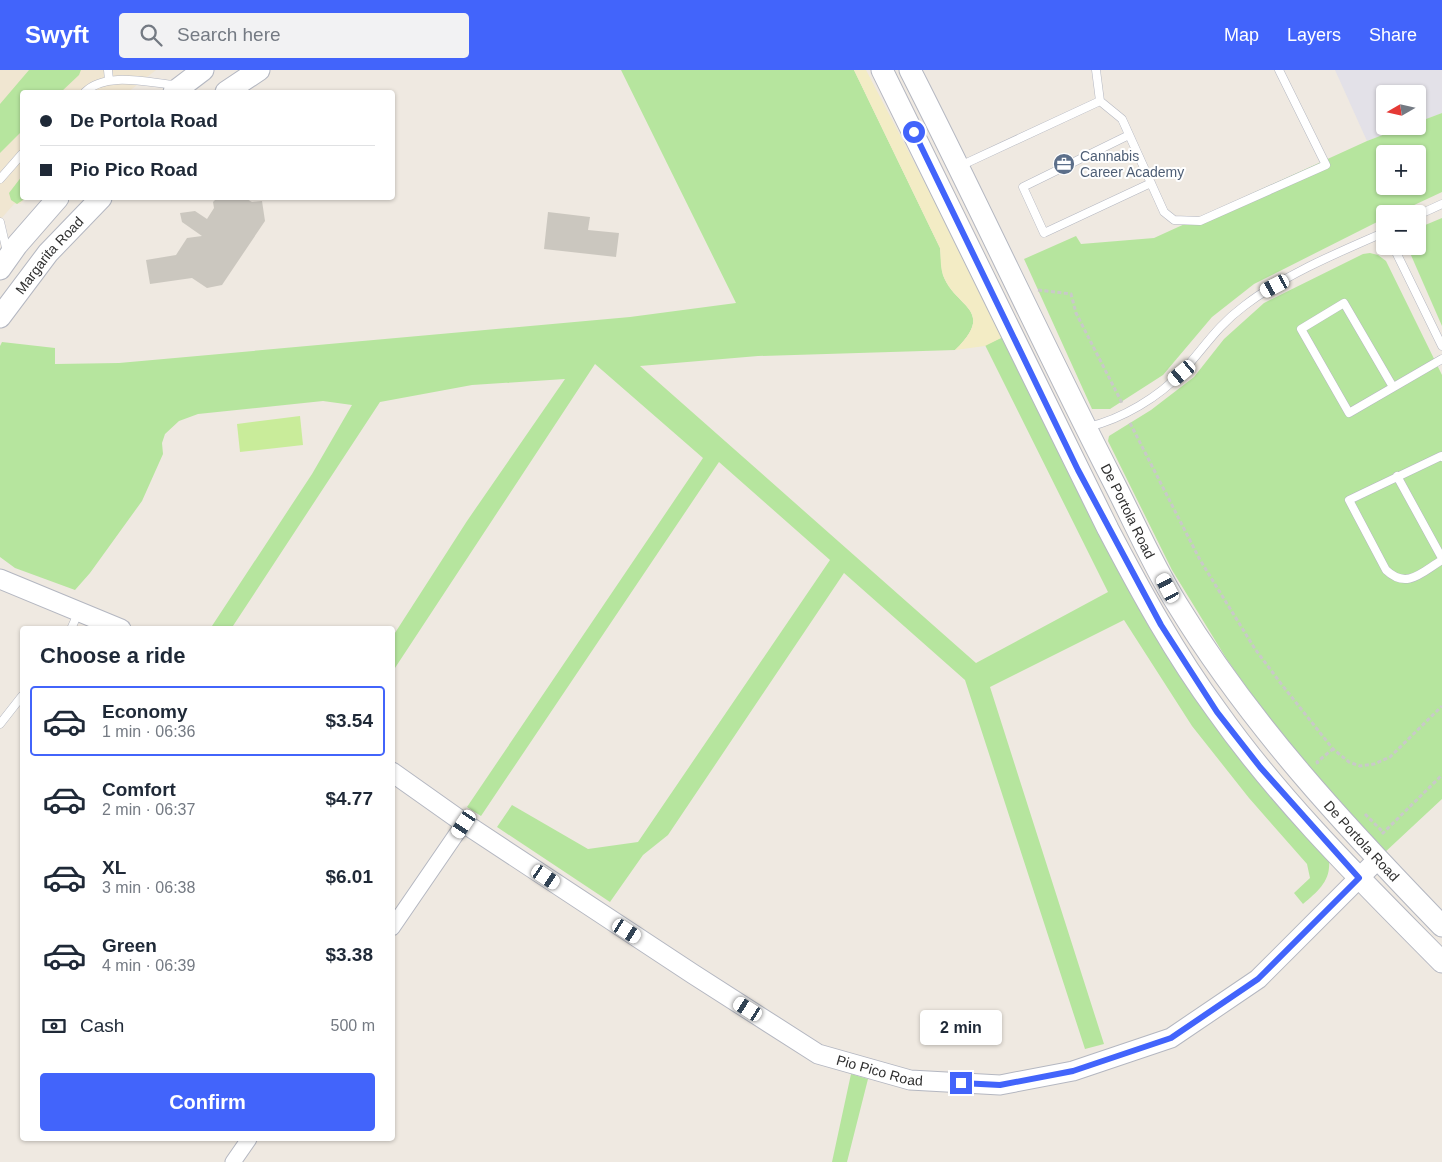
<!DOCTYPE html>
<html lang="en">
<head>
<meta charset="utf-8">
<style>
	body { margin:0; font-family:Arial,sans-serif; background:#f2f2f3; color:#1f2937; height:100vh; display:flex; flex-direction:column; font-size:19px; white-space:nowrap }
	* { box-sizing:border-box; margin:0 }
	p { font-size:16px; color:#747a83 }
	.icon { flex:none; width:28px; height:28px; fill:none; stroke:currentColor; stroke-width:2; stroke-linecap:round; stroke-linejoin:round }
	.map { position:relative; flex:1; overflow:hidden }
	.sheet { position:absolute; left:20px; top:556px; width:375px; height:515px; display:flex; flex-direction:column; background:#fff; border-radius:5px; box-shadow:0 1px 4px #0004 }
	.sheet>* { flex:none }
	.guide { position:absolute; left:20px; top:20px; width:375px; height:110px; border-radius:5px; box-shadow:0 1px 4px #0004; display:grid; align-content:center; height:110px; padding:0 20px; background:#fff }
	.needle { width:32px; rotate:261deg }
	.tools { position:absolute; left:1376px; top:15px; display:grid; gap:10px }
	.tools a { display:grid; place-items:center; width:50px; height:50px; border-radius:5px; background:#fff; box-shadow:0 1px 4px #0004; font-size:25px }
	.end { position:absolute; width:22px; height:22px; margin:-11px; border:6px solid #4264fb; background:#fff; box-shadow:0 0 0 2px #fff }
	.from { border-radius:50% }
	.bubble { position:absolute; height:35px; border-radius:5px; background:#fff; box-shadow:0 1px 4px #0004; font-size:16px; font-weight:700; line-height:35px; text-align:center }
	.car { position:absolute; width:15px; height:30px; margin:-15px -8px; border-radius:6px; box-shadow:0 0 4px 1px #0007; background:linear-gradient(#fff 24%,#345 0 40%,#fff 0 76%,#345 0 86%,#fff 0) }
	.guide b { display:flex; align-items:center; gap:18px; height:48px; font-size:19px }
	.guide b+b { border-top:1px solid #e0e1e3 }
	.guide i { width:12px; height:12px; background:#1f2937 }
	ul { padding:0; list-style:none }
	li { display:flex; align-items:center; gap:15px; height:70px; margin:0 10px 8px; padding:0 10px; border:2px solid transparent; border-radius:5px }
	li div { flex:1 }
	li b { display:block; font-size:19px }
	li em { font-style:normal; font-weight:700 }
	li.current { border-color:#4264fb }
	li>.icon { width:45px; height:45px; stroke-width:1.5 }
	h2 { padding:0 20px; font-size:22px; line-height:60px }
	.pay { display:flex; align-items:center; gap:12px; height:55px; padding:0 20px; font-size:19px }
	.pay p { margin-inline-start:auto }
	.cta { display:flex; gap:10px; margin-top:auto; padding:10px 20px }
	.cta a { flex:1; height:58px; border-radius:5px; background:#4264fb; color:#fff; font-size:20px; font-weight:700; line-height:58px; text-align:center }
	header { display:flex; align-items:center; gap:30px; box-sizing:border-box; height:70px; padding:0 25px; background:#4264fb; color:#fff }
	header strong { font-size:24px }
	nav { display:flex; gap:28px; margin-inline-start:auto; font-size:18px }
	.search { width:350px; height:45px; background:#f2f2f3; display:flex; align-items:center; gap:12px; box-sizing:border-box; padding:0 18px; border-radius:5px; color:#747a83; font-size:19px }
	.map>svg:first-child { display:block }
	.industrial { fill:#e3e1e8 }
	.education { fill:#f0e6d1 }
	.green { fill:#b6e59e; fill-rule:evenodd }
	.sand { fill:#f3ecc5 }
	.pitch { fill:#c9ec9a }
	.building { fill:#cbc7bf }
	.lines { fill:none; stroke-linecap:round; stroke-linejoin:round }
	.service-casing { stroke:#b4b7c1; stroke-width:9 }
	.minor-casing { stroke:#b4b7c1; stroke-width:17 }
	.tertiary-casing { stroke:#b4b7c1; stroke-width:21 }
	.secondary-casing { stroke:#b4b7c1; stroke-width:23 }
	.path { stroke:#c9c9c9; stroke-width:3; stroke-dasharray:4 2.5; stroke-linecap:butt }
	.service { stroke:#fff; stroke-width:8 }
	.minor { stroke:#fff; stroke-width:15 }
	.tertiary { stroke:#fff; stroke-width:19 }
	.secondary { stroke:#fff; stroke-width:21 }
	.route { stroke:#4264fb; stroke-width:6 }
	.labels { text-anchor:middle; stroke-width:4; stroke-linejoin:round; paint-order:stroke }
	.service-label { font-size:14px; fill:#4e5e75; stroke:#fff; text-anchor:start }
	.street-label { font-size:14px; fill:#2e2e2e; stroke:#fff }
</style>
</head>
<body>
<header>
<strong>Swyft</strong>
<div class="search"><svg class="icon" aria-label="search" viewBox="0 0 24 24"><circle cx="10" cy="10" r="6"/><path d="M15 15l6 6"/></svg>Search here</div>
<nav><a>Map</a><a>Layers</a><a>Share</a></nav>
</header>
<div class="map">
<svg width="1442" height="1092" viewBox="0 0 1442 1092">
	<rect width="100%" height="100%" fill="#efe9e1"/>
	<path class="industrial" d="M1335 0H1442V43L1418 52V24H1385V56H1406L1367 71Z"/>
	<path class="education" d="M0 0H156L128 22H22V128H26L20 134H14L0 150Z"/>
	<path class="green" d="M29 0H81L79 5 61 22H22V61L0 83V34Z
		M621 0H854L940 178C941 186 941 197 943 205 955 238 997 239 955 280L758 286 640 296 976 593 1108 522 985 275 1005 266 1075 415 1329 790C1331 811 1318 821 1303 834L1294 823 1310 808 1307 794 1249 728 1192 656 1124 550 990 617 1104 974 1085 979 965 610 844 503 668 765 643 785 610 832 497 757 512 735 588 779 638 772 830 490 719 392 481 746 467 737 703 388 595 294 393 601V566L467 451 565 309 472 315 380 332 231 559H210L312 404 352 335 323 331 198 344 179 351 165 364 162 373 163 384 142 431 90 503 75 520 15 498 0 487V276L2 272 55 278V294L119 293 630 247 736 233Z
		M1442 43V122L1395 144H1385V148L1254 214 1212 247 1163 305 1110 339H1092L1024 189 1076 166 1081 174 1154 168 1367 71 1406 56H1418V52ZM1385 84H1418V116H1385Z
		M22 106V128H26L17 134 11 130 9 123Z
		M1442 148V256L1407 176H1418V158Z
		M1370 183 1378 185 1386 191 1442 305V729L1383 784 1297 689 1226 588 1172 500 1108 371 1109 366 1151 340 1194 307 1224 269 1264 233 1363 184Z
		M851 1004 868 1009 847 1092H832Z"/>
	<path class="sand" d="M854 0H866L1005 266 985 276 955 280C997 239 955 238 943 205 940 197 941 186 940 178Z"/>
	<path class="pitch" d="M300 346 303 375 240 382 237 354Z"/>
	<path class="building" d="M217 128H245L252 132 262 131 265 151 222 215 207 218 192 208 150 214 146 190 176 185 187 168 202 166 182 152 180 143 195 141 207 149 214 138 213 132Z
		M548 142 590 147 588 160 619 163 616 187 544 179Z"/>
	<g class="lines">
		<g class="service-casing">
			<path id="service" d="M108 0 109 10
				M1096 0 1100 31
				M85 22C106 1 149 13 176 15
				M1129 65 1023 117 1044 163 1151 113
				M960 96 1100 31 1122 49 1164 142 1174 150 1200 151 1326 95 1279 0
				M0 109 22 84
				M1418 145 1442 134
				M0 152 7 182
				M1393 176 1442 276
				M1393 317 1344 233 1301 259 1349 343 1442 289
				M1088 357C1122 349 1159 327 1182 302 1204 278 1217 256 1244 236 1284 205 1339 182 1385 162
				M1442 387 1441 386 1349 430 1386 500C1407 520 1422 502 1442 490
				M1397 406 1442 488
				M71 559 79 541
				M0 654 22 626"/>
		</g>
		<g class="minor-casing">
			<path id="minor" d="M392 858 464 753
				M233 1092 249 1069"/>
		</g>
		<g class="tertiary-casing">
			<g id="tertiary">
				<path d="M0 509 121 559"/>
				<path id="s1" d="M392 702 464 753 693 904 818 984 910 1010 1000 1015 1073 1001 1171 968 1258 909 1377 790"/>
			</g>
		</g>
		<g class="secondary-casing">
			<g id="secondary">
				<path d="M882 0 1108 459C1141 522 1175 584 1217 641 1282 733 1363 812 1442 892"/>
				<path id="s2" d="M910 0C979 135 1042 273 1111 407 1133 449 1152 494 1177 534 1250 654 1345 756 1442 856"/>
				<path d="M174 22 203 0"/>
				<path d="M226 22 259 0"/>
				<path d="M0 199 17 175 58 128"/>
				<path id="s3" d="M0 247 48 183 101 128"/>
			</g>
		</g>
		<path class="path" d="M1038 220 1071 224 1076 243 1122 333
			M1130 353 1200 490 1255 579 1282 615 1333 679 1349 692 1360 696 1374 694 1390 687 1442 636
			M1318 694 1317 692 1333 679
			M1365 744 1384 763
			M1382 764 1442 705"/>
		<use href="#service" class="service"/>
		<use href="#minor" class="minor"/>
		<use href="#tertiary" class="tertiary"/>
		<use href="#secondary" class="secondary"/>
	</g>
	<g class="lines">
		<path class="route" d="M914 62 1078 400 1161 555 1217 642 1260 697 1359 808 1258 909 1171 968 1073 1001 1000 1015 961 1013"/>
	</g>
	<defs>
		<g id="office-disc" transform="scale(1.125)"><circle r="9.5" fill="#5c6f8a" stroke="#fff"/><path d="M-6-3h4V-5.5h4V-3h4V5H-6ZM-1-4.5V-3h2v-1.5ZM-6 0V1H6V0Z" fill="#fff"/></g>
	</defs>
	<g fill-rule="evenodd">
		<use href="#office-disc" x="1064" y="94"/>
	</g>
	<g class="labels">
		<g class="service-label">
			<text x="1080" y="91">Cannabis<tspan x="1080" dy="16">Career Academy</tspan></text>
		</g>
		<g class="street-label">
			<text dy="5" stroke="none"><textPath href="#s3" startOffset="79">Margarita Road</textPath></text>
			<text dy="5" stroke="none"><textPath href="#s2" startOffset="492">De Portola Road</textPath></text>
			<text dy="5" stroke="none"><textPath href="#s2" startOffset="898">De Portola Road</textPath></text>
			<text dy="5" stroke="none"><textPath href="#s1" startOffset="575">Pio Pico Road</textPath></text>
		</g>
	</g>
</svg>
<div class="tools">
<a><svg class="needle" viewBox="-14 -14 28 28"><path d="M0-13l5 13h-10z" fill="#e53935"/><path d="M0 13l5-13h-10z" fill="#747a83"/></svg></a>
<a>+</a>
<a>−</a>
</div>
<i class="end from" style="left:914px;top:62px"></i>
<i class="end" style="left:961px;top:1013px"></i>
<div class="bubble" style="left:920px;top:940px;width:82px">2 min</div>
<i class="car" style="left:1275px;top:216px;rotate:242deg"></i>
<i class="car" style="left:1182px;top:303px;rotate:230deg"></i>
<i class="car" style="left:1168px;top:518px;rotate:332deg"></i>
<i class="car" style="left:464px;top:754px;rotate:214deg"></i>
<i class="car" style="left:546px;top:807px;rotate:124deg"></i>
<i class="car" style="left:627px;top:861px;rotate:123deg"></i>
<i class="car" style="left:748px;top:939px;rotate:302deg"></i>
<div class="guide">
<b><i class="from"></i>De Portola Road</b>
<b><i></i>Pio Pico Road</b>
</div>
<section class="sheet">
<h2>Choose a ride</h2>
<ul>
<li class="current"><svg class="icon" aria-label="car" viewBox="0 0 24 24"><path d="M5 17H2v-5l4-1 3-4h7l3 4 3 1v5h-3M9 17h6M6 11h13"/><circle cx="7" cy="17" r="2"/><circle cx="17" cy="17" r="2"/></svg><div><b>Economy</b><p>1 min · 06:36</p></div><em>$3.54</em></li>
<li><svg class="icon" aria-label="car" viewBox="0 0 24 24"><path d="M5 17H2v-5l4-1 3-4h7l3 4 3 1v5h-3M9 17h6M6 11h13"/><circle cx="7" cy="17" r="2"/><circle cx="17" cy="17" r="2"/></svg><div><b>Comfort</b><p>2 min · 06:37</p></div><em>$4.77</em></li>
<li><svg class="icon" aria-label="car" viewBox="0 0 24 24"><path d="M5 17H2v-5l4-1 3-4h7l3 4 3 1v5h-3M9 17h6M6 11h13"/><circle cx="7" cy="17" r="2"/><circle cx="17" cy="17" r="2"/></svg><div><b>XL</b><p>3 min · 06:38</p></div><em>$6.01</em></li>
<li><svg class="icon" aria-label="car" viewBox="0 0 24 24"><path d="M5 17H2v-5l4-1 3-4h7l3 4 3 1v5h-3M9 17h6M6 11h13"/><circle cx="7" cy="17" r="2"/><circle cx="17" cy="17" r="2"/></svg><div><b>Green</b><p>4 min · 06:39</p></div><em>$3.38</em></li>
</ul>
<div class="pay"><svg class="icon" aria-label="cash" viewBox="0 0 24 24"><path d="M3 7h18v10H3z"/><circle cx="12" cy="12" r="2"/></svg>Cash<p>500 m</p></div>
<div class="cta"><a>Confirm</a></div>
</section>
</div>
</body>
</html>
